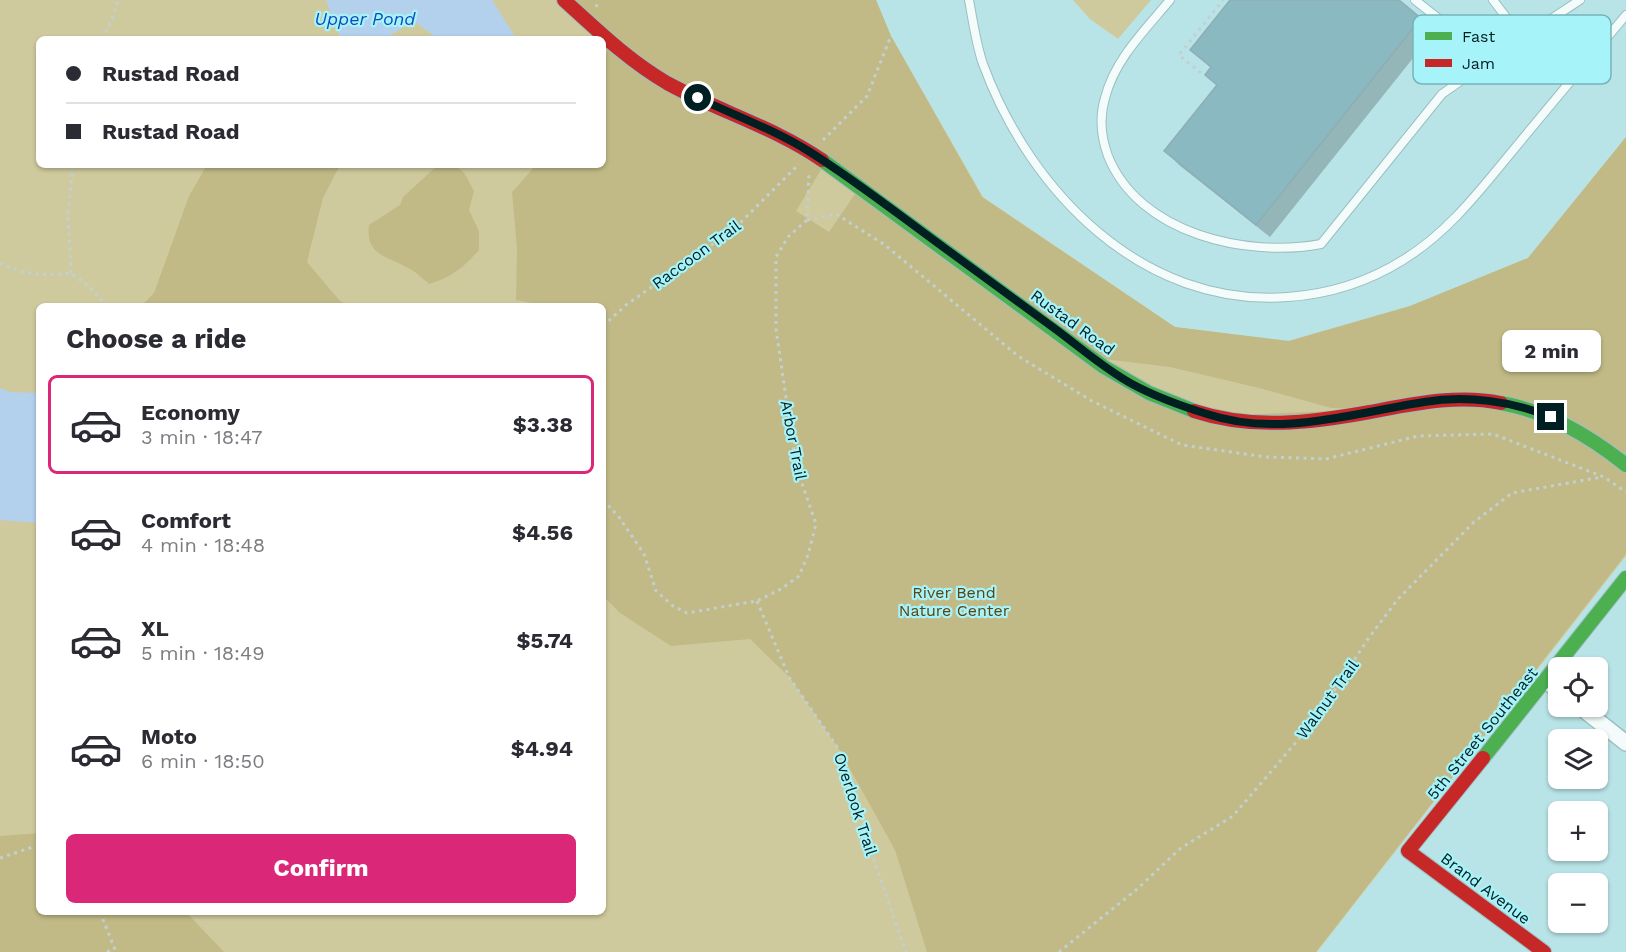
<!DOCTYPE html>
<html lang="en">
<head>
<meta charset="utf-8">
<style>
	body { margin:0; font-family:"Work Sans",sans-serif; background:#f2f2f3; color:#2b2b33; height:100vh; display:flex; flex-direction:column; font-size:22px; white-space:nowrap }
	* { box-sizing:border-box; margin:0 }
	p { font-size:20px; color:#7c7c81 }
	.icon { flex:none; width:33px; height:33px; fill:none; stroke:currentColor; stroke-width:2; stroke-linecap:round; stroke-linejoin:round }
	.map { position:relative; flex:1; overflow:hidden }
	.details { position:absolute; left:36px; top:303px; width:570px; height:612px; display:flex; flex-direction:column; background:#fff; border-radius:9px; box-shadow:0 2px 4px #0004 }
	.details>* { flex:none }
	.guide { position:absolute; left:36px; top:36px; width:570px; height:132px; border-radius:9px; box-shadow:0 2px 4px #0004; display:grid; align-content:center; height:132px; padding:0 30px; background:#fff }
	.tools { position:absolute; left:1548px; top:657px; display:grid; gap:12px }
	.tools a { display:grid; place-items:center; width:60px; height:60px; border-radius:9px; background:#fff; box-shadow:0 2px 4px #0004; font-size:30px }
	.end { position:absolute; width:27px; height:27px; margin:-14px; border:8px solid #001f22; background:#fff; box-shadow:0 0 0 3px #fff }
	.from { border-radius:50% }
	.bubble { position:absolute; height:42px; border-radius:9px; background:#fff; box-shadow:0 2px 4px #0004; font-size:20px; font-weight:700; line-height:42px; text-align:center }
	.guide b { display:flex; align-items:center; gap:21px; height:57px; font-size:22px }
	.guide b+b { border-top:2px solid #e1e1e2 }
	.guide i { width:15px; height:15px; background:#2b2b33 }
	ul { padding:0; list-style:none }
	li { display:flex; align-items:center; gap:18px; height:99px; margin:0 12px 9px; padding:0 18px; border:3px solid transparent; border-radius:9px }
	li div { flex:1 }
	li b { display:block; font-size:22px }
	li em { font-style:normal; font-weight:700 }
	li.on { border-color:#db2777 }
	li>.icon { width:54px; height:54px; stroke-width:1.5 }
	h2 { padding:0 30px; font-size:27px; line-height:72px }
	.primary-button { display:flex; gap:12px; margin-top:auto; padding:12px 30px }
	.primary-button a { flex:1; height:69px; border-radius:9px; background:#db2777; color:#fff; font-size:24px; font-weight:700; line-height:69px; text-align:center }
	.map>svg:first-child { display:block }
	.green { fill:#cfca9d; fill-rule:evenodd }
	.forest { fill:#c1ba87; fill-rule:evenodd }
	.water { fill:#b3d0ed }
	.shadow { fill:#0003 }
	.building { fill:#8ab9c2; stroke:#8eaeb4; stroke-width:1.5 }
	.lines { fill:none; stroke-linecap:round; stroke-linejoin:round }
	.lane-casing { stroke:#9cbec0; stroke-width:10 }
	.street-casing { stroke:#9cbec0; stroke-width:18 }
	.fast-casing { stroke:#9cbec0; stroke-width:16 }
	.jam-casing { stroke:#9cbec0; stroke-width:16 }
	.path { stroke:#c2d0d0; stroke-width:3; stroke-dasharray:3 4.5; stroke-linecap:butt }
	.lane { stroke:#f4fbfb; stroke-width:8 }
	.street { stroke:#f4fbfb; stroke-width:15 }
	.fast { stroke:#4caf50; stroke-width:14 }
	.jam { stroke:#c62828; stroke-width:14 }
	.route { stroke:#001f22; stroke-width:8 }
	.labels { text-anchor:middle; stroke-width:4.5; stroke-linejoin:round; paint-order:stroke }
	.street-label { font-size:16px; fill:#001f22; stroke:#a6f4fa }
	.park-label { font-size:16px; fill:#5c430f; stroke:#a6f4fa }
	.water-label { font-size:18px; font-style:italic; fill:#0e4aba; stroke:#a6f4fa }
	.key { fill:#a6f4fa; stroke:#74b4b9; stroke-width:1.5 }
	.key-label { font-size:16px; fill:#001f22 }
</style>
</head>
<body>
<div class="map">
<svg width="1626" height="952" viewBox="0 0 1626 952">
	<rect width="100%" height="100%" fill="#b9e4e7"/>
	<path class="green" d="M0 0H876L891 36 983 197 1175 327 1288 341 1410 306 1528 258 1626 137V556L1317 952H0ZM39 39H603V165H39ZM39 306H603V912H39Z
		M1073 0H1151L1118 39 1090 19Z"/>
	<path class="forest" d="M564 0H876L891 36 982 197 1175 327 1289 341 1410 306 1528 258 1626 137V554L1316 952H927L895 850 840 751 789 677 750 639 671 646 620 613 603 596V306H550L516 300 517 249 512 192 536 165H603V58L612 43ZM825 163 859 188 829 232 796 211ZM1096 358 1170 367 1259 388 1331 408 1384 409 1211 416Z
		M207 165H340L323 198 307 262 340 301 348 306H141L154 293 189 196Z
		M438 165C463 165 463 170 474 191L469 210 479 231V250C463 268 452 277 429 284 423 279 417 273 410 269 388 256 365 256 369 225L400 205 403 197Z
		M39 833V912H186L224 952H0V836Z"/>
	<path class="water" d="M326 0H492L514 35 510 39H438L414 21 384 39H342L337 31Z
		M0 388 10 392 39 393V523L0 520Z"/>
	<path class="shadow" d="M1232 0H1396L1434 32 1270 237 1179 165 1166 151 1218 86 1212 69 1192 50Z"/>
	<path class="building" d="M1230 0H1399L1421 18 1256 225 1164 151 1217 85 1205 75 1211 67 1190 50Z"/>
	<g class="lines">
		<g class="lane-casing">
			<path id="lane" d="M969 0C973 21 976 44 983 64 1030 192 1143 308 1288 297 1330 294 1368 282 1403 260 1449 232 1481 189 1515 148 1552 103 1589 59 1626 15
				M1170 0C1145 30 1115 59 1105 98 1099 118 1101 137 1108 156 1139 234 1247 258 1321 244L1442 94 1522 38 1493 0
				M1415 0 1491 60
				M1522 38 1580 0"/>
		</g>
		<g class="street-casing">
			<path id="street" d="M1546 681 1558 690
				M1579 706 1626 743"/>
		</g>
		<g class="fast-casing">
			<path id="fast" d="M822 160 1104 367 1149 393 1194 411
				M1501 403C1549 412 1588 435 1626 465
				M1483 758 1626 578"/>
		</g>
		<g class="jam-casing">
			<path id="jam" d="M564 0C597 30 629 61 667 83 718 111 774 127 822 160
				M1194 411C1252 430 1310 423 1370 412 1413 404 1457 394 1501 403
				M1483 758 1408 851 1544 952"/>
		</g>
		<path class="path" d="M596 7 599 0
			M102 39 112 20 118 0
			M1201 73 1179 55 1223 0
			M823 140 867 96 891 36
			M807 220 836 214 885 245 1018 356 1092 401 1182 445 1266 457 1326 459 1418 436 1493 434 1604 477 1626 492
			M0 263C21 275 47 276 71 273L91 288 106 306
			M71 273 68 213 73 165
			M603 326 626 305 733 230 799 164
			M603 500 619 517 644 554 656 591 673 606 687 613 757 601 781 589 799 576 808 555 816 524 796 466 776 329V257L788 237 807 220 809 172
			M757 601 789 677 840 751 866 837 906 952
			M0 858 39 845
			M100 912 116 952
			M107 952 114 948
			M1059 952 1136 890 1181 848 1233 816 1315 720 1368 639 1398 599 1474 522 1512 493 1602 477"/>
		<use href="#lane" class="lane"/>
		<use href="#street" class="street"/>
		<use href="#fast" class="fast"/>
		<use href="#jam" class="jam"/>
	</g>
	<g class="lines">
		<path class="route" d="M698 98C736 116 775 130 810 152 853 179 894 211 935 241 976 271 1017 301 1058 331 1082 349 1106 370 1132 384 1156 397 1181 406 1207 414 1279 438 1353 413 1424 402 1466 395 1512 401 1551 417"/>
	</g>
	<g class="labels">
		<g class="street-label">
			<text transform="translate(696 254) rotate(-36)" y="6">Raccoon Trail</text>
			<text transform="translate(1073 322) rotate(36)" y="6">Rustad Road</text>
			<text transform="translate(794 440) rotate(79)" y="6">Arbor Trail</text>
			<text transform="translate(1327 699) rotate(-54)" y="6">Walnut Trail</text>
			<text transform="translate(1482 733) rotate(-51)" y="6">5th Street Southeast</text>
			<text transform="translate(856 804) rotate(72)" y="6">Overlook Trail</text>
			<text transform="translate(1486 888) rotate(37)" y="6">Brand Avenue</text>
		</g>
		<g class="park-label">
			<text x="954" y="598">River Bend<tspan x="954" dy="18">Nature Center</tspan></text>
		</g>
		<g class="water-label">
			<text x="365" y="25">Upper Pond</text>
		</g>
	</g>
	<rect x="1413" y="15" width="198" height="69" rx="9" class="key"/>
	<rect x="1425" y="32" width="27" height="8" fill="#4caf50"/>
	<rect x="1425" y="59" width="27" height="8" fill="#c62828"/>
	<g class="key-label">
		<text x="1462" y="42">Fast</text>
		<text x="1462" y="69">Jam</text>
	</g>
</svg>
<div class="tools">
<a><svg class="icon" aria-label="locate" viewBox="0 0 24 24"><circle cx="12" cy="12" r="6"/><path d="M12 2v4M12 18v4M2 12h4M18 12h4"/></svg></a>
<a><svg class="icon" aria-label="layers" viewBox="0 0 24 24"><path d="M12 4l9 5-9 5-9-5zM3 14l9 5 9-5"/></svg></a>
<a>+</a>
<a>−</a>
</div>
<i class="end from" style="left:698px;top:98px"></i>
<i class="end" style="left:1551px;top:417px"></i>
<div class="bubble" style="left:1502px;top:330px;width:99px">2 min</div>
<div class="guide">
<b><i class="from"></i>Rustad Road</b>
<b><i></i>Rustad Road</b>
</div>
<section class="details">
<h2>Choose a ride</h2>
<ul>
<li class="on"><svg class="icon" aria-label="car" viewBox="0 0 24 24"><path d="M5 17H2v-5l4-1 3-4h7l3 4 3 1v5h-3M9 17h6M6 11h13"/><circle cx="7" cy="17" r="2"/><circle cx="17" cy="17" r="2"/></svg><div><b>Economy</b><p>3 min · 18:47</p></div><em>$3.38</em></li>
<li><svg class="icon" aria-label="car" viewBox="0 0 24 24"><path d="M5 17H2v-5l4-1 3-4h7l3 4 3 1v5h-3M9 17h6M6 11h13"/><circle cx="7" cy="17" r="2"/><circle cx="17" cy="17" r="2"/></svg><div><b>Comfort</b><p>4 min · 18:48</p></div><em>$4.56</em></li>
<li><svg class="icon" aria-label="car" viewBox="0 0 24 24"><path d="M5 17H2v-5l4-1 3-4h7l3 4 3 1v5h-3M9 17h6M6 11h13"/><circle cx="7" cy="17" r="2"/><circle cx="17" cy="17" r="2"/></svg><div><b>XL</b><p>5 min · 18:49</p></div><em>$5.74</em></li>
<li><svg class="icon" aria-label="car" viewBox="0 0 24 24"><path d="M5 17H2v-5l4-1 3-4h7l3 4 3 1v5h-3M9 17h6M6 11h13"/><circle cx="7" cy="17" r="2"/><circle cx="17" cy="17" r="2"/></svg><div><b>Moto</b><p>6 min · 18:50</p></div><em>$4.94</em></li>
</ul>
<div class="primary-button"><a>Confirm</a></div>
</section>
</div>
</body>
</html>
